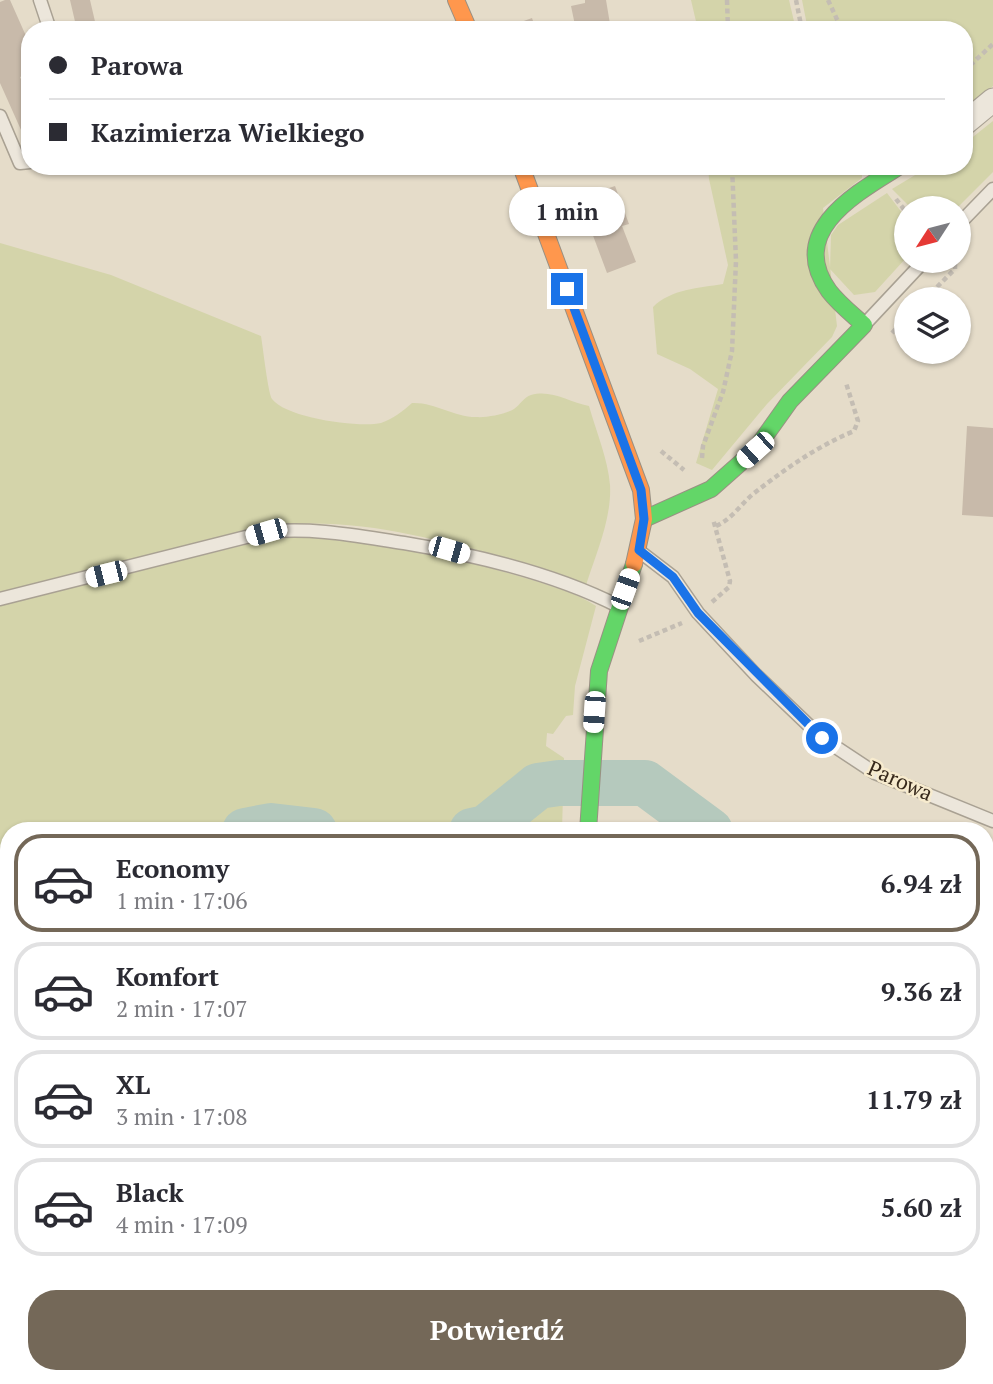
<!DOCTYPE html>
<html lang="pl">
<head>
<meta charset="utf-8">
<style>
	body { margin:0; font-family:"PT Serif",serif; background:#f2f2f3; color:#2b2b33; height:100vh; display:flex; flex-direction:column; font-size:26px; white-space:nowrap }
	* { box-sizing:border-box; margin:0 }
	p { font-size:23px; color:#7c7c81 }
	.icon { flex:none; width:38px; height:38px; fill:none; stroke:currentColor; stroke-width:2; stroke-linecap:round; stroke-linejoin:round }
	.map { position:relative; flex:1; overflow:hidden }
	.side { position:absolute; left:0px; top:822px; width:994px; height:562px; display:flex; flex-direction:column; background:#fff; border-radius:28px 28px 0 0; box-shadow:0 2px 5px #0004 }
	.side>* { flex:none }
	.top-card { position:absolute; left:21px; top:21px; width:952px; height:154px; border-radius:28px; box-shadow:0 2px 5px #0004; display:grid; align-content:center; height:154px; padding:0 28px; background:#fff }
	.needle { width:46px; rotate:234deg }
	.controls { position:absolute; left:894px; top:196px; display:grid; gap:14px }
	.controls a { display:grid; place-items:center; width:77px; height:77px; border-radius:50%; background:#fff; box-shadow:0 2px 5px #0004; font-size:35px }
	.end { position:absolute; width:32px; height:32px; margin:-16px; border:9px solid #1a73e8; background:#fff; box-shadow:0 0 0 4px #fff }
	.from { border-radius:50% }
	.bubble { position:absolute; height:49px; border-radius:24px; background:#fff; box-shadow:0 2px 5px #0004; font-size:23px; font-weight:600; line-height:49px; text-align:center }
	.car { position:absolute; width:21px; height:42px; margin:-21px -10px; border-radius:9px; box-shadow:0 0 5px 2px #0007; background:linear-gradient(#fff 24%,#345 0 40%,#fff 0 76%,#345 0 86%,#fff 0) }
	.top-card b { display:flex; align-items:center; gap:24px; height:66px; font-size:26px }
	.top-card b+b { border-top:2px solid #e1e1e2 }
	.top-card i { width:18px; height:18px; background:#2b2b33 }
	ul { padding:12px 0 0; list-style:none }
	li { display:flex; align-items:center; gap:21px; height:98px; margin:0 14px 10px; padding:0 14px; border:4px solid #e1e1e2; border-radius:28px }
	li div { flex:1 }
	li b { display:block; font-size:26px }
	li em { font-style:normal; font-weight:600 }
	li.active { border-color:#746858 }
	li>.icon { width:63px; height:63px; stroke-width:1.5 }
	.cta { display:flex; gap:14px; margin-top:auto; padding:14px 28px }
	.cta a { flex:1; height:80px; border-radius:28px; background:#746858; color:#fff; font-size:28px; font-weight:600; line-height:80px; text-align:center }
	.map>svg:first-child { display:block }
	.green { fill:#d4d4aa }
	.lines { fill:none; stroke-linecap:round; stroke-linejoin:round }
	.river { stroke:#b5c9bd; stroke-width:46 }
	.building { fill:#c8baaa }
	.lane-casing { stroke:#a9a193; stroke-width:15 }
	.street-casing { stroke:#a9a193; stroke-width:25 }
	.fast-casing { stroke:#999083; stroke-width:18 }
	.slow-casing { stroke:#999083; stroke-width:18 }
	.path { stroke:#c4bdb3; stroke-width:4.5; stroke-dasharray:5 3.5; stroke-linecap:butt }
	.lane { stroke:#ece6db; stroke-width:12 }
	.street { stroke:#ece6db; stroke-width:23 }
	.fast { stroke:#63d668; stroke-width:16 }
	.slow { stroke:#ff974d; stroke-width:16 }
	.route { stroke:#1a73e8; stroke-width:9 }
	.labels { text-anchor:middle; stroke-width:5; stroke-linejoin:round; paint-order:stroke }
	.street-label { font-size:21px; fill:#37291b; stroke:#f7ebce }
</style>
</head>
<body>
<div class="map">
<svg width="993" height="1384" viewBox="0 0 993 1384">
	<rect width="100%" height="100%" fill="#e5dcc9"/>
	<path class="green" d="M691 0H789L796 30H698Z
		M802 0H993V86L964 111V30H808Z
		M993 121V172L957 208H911L892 189 930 166H964V144Z
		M708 166H862V178L823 208 837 326 832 337 767 404 712 470 696 463 718 389 690 369 657 354 653 307C671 289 699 288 723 284L728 265 709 179Z
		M887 193 906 218V258L875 292 854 295 830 269 831 235 838 225Z
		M0 243 111 275 261 336C263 348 268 393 272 399 286 418 359 428 381 423 393 419 403 411 412 403 435 402 453 417 476 417 486 418 506 414 514 409 520 405 524 397 531 395 551 389 569 402 589 406 596 431 608 459 610 485 612 518 596 554 586 585 485 553 376 513 269 526L0 592Z
		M301 536C379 541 457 557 532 580 554 587 577 593 596 606L575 686 573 715 566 716 553 734 547 733 546 746 564 758 562 831H9V1048L0 1054V604L249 544Z
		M0 1138 9 1146V1376H659L662 1384H0Z
		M985 1361 993 1365V1384H724L721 1376H985Z"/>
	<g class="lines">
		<path class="river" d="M245 831 271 826 314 831
			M472 831 486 828 538 786 559 783H645L710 831
			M0 918 9 915
			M985 930 993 934"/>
	</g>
	<path class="building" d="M5 0H10L30 45V73L20 77 30 99V150L0 83V2Z
		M70 0H90L97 30H77Z
		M585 0H606L611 30H576L571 6 585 3Z
		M532 18 536 30H508L507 27Z
		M615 186 629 224 622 226 636 262 607 273 579 198Z
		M967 426 993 428V517L962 515Z"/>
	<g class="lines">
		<g class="lane-casing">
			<path id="lane" d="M40 0 50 30
				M0 116 20 163 30 162
				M959 224 993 189
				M864 325 924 261
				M639 551 673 577 698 613 756 675 822 738 875 773 993 821
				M0 599 266 532C314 527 357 536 404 543 476 555 553 573 618 606"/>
		</g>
		<g class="street-casing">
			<path id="street" d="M964 124 993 100"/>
		</g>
		<g class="fast-casing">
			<path id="fast" d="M644 519 711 489 755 450 790 401 864 325C852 314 839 304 829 291 786 231 857 193 900 166
				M588 831 599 671 634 564
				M679 1376 682 1384"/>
		</g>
		<g class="slow-casing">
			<path id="slow" d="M456 0 469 30
				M521 166 641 490 644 519 634 564"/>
		</g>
		<path class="path" d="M727 0 728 30
			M796 0 802 30
			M828 0 842 30
			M964 71 993 44
			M896 199 906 212
			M925 299 955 269V261
			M892 333 906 318
			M661 451 684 470
			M702 458 703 446 723 392 732 351 736 261 732 166
			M716 526C732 519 740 505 753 494 785 469 816 447 854 431L858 421 846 383
			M712 602 729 587 730 581 713 519
			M639 641 682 623
			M985 1102 993 1109"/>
		<use href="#lane" class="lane"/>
		<use href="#street" class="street"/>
		<use href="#fast" class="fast"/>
		<use href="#slow" class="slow"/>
	</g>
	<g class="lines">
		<path class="route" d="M567 289 641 490 644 519 639 550 673 577 698 613 822 738"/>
	</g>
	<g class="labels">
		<g class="street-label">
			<text transform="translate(900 781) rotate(24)" y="7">Parowa</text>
		</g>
	</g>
</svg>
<div class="controls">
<a><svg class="needle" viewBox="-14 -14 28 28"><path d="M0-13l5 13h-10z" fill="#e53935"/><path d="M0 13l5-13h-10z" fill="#7c7c81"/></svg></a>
<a><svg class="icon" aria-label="layers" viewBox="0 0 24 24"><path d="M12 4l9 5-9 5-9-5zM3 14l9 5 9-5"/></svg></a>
</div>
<i class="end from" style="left:822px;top:738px"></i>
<i class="end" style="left:567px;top:289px"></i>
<div class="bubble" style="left:509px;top:187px;width:116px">1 min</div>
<i class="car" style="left:755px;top:450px;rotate:228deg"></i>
<i class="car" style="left:266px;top:532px;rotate:254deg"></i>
<i class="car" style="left:449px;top:550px;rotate:106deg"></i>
<i class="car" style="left:106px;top:574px;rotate:256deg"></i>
<i class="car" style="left:625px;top:589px;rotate:20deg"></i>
<i class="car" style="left:594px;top:712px;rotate:184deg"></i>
<div class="top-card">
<b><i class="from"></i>Parowa</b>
<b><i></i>Kazimierza Wielkiego</b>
</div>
<section class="side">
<ul>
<li class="active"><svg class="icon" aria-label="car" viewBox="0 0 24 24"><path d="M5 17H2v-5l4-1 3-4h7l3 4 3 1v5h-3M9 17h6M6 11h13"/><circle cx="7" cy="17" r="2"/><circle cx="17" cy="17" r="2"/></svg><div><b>Economy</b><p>1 min · 17:06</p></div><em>6.94 zł</em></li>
<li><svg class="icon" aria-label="car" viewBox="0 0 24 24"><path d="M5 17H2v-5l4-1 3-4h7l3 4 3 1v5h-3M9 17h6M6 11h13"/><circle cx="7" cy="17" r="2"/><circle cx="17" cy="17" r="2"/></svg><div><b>Komfort</b><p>2 min · 17:07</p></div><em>9.36 zł</em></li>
<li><svg class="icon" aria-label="car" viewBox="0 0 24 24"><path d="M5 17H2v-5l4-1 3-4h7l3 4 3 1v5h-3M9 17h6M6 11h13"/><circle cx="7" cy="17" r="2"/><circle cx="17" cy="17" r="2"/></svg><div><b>XL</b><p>3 min · 17:08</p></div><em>11.79 zł</em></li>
<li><svg class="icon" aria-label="car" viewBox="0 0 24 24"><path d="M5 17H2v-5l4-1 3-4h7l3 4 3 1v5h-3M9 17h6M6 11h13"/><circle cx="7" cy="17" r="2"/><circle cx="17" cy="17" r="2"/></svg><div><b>Black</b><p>4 min · 17:09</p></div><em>5.60 zł</em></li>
</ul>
<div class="cta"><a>Potwierdź</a></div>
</section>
</div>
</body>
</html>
